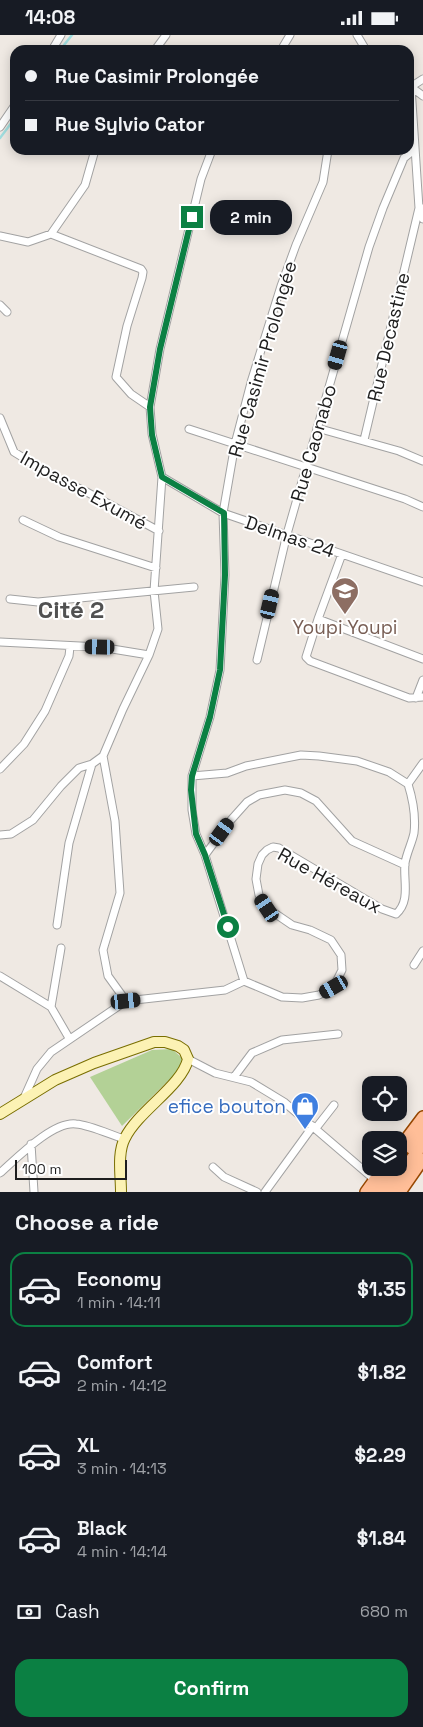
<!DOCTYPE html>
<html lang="en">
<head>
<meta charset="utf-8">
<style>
	body { margin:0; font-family:"Space Grotesk",sans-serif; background:#242831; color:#f1f3f6; height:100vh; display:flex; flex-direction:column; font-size:19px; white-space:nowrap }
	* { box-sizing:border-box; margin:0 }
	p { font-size:16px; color:#9ea1a6 }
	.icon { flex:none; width:28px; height:28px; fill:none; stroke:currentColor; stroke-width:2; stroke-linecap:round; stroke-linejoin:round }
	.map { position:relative; height:1157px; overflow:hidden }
	.sheet { display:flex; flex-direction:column; background:#171b24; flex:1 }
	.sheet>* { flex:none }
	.hud { position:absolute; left:10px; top:10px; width:404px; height:110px; border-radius:15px; box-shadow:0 2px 12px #0003; display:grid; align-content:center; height:110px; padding:0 15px; background:#171b24 }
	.tools { position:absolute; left:362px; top:1041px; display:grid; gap:10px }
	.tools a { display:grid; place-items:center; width:45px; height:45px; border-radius:10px; background:#171b24; box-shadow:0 2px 12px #0003; font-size:25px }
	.scale { position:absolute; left:15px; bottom:12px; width:112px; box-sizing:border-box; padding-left:5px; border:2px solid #1e1e1e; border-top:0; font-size:14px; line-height:18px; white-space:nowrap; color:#1e1e1e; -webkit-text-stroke:4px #fff; paint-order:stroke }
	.end { position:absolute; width:22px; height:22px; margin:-11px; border:6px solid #0b8043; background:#fff; box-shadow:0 0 0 2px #fff }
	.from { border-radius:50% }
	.bubble { position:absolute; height:35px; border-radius:15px; background:#171b24; box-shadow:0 2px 12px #0003; font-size:16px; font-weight:600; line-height:35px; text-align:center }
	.car { position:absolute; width:15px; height:30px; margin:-15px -8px; border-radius:6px; box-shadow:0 0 4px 1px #0007; background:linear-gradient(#222 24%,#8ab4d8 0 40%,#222 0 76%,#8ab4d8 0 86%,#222 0) }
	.hud b { display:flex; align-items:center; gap:18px; height:48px; font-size:19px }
	.hud b+b { border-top:1px solid #363941 }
	.hud i { width:12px; height:12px; background:#f1f3f6 }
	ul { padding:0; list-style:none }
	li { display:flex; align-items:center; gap:15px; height:75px; margin:0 10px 8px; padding:0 5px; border:2px solid transparent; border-radius:15px }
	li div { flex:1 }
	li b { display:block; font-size:19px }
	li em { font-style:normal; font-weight:600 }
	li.active { border-color:#0b8043 }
	li>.icon { width:45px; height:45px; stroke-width:1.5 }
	h2 { padding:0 15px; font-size:22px; line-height:60px }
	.pay { display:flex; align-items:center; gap:12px; height:55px; padding:0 15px; font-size:19px }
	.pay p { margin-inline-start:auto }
	.cta { display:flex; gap:10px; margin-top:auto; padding:10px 15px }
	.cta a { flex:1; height:58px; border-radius:15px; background:#0b8043; color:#fff; font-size:20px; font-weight:600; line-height:58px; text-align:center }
	.status { display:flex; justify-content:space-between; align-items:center; height:35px; padding:0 25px; background:#171b24; direction:ltr }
	.status svg { height:14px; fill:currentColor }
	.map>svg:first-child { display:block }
	.forest { fill:#b3d196 }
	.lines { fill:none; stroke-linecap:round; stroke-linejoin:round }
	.stream { stroke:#a1dedf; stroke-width:2.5 }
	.street-casing { stroke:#a2a2a2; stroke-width:9 }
	.secondary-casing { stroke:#796e00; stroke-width:12 }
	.primary-casing { stroke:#974700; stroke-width:14 }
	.street { stroke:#fff; stroke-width:7 }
	.secondary { stroke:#fcf2b4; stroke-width:10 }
	.primary { stroke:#ffbe98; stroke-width:11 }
	.route { stroke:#0b8043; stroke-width:6 }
	.labels { text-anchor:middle; stroke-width:4; stroke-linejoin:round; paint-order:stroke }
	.street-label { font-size:19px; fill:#1e1e1e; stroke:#fff }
	.education-label { font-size:19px; fill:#785e54; stroke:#fff }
	.shop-label { font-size:19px; fill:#366cbe; stroke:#fff; text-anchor:end }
	.district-label { font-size:24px; font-weight:bold; fill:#515151; stroke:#fff }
</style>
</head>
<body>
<div class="status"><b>14:08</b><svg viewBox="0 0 49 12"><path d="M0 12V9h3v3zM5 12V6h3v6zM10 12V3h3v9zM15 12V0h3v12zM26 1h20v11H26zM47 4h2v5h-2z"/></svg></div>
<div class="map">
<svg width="423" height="1157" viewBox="0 0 423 1157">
	<rect width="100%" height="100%" fill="#efe9e3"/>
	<path class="forest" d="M172 1014 183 1024 182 1032 122 1091 90 1042 152 1015Z"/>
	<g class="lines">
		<path class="stream" d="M60 15 72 0
			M0 103 15 83"/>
		<g class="street-casing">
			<path id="street" d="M357 0 366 15
				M52 15 61 0
				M155 15 166 0
				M281 15 290 0
				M411 52 419 173 423 184
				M411 52 423 61
				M409 53 423 44
				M0 92 15 70
				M51 199 141 234 143 237 142 243 127 291 116 342 131 359 150 372
				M51 199 85 150 95 115
				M0 201 28 207 51 199
				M0 270 7 277
				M0 383 14 417 63 447 83 455 159 496
				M317 393 399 416 423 426
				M189 394 405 464 423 472
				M364 405 419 173H423
				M162 442 223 478 423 547
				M23 485 59 502 156 533
				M342 519 318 584 306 622 310 626 409 663 423 662
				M10 564 38 567 194 552
				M318 584 423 624
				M0 607 100 612 149 620
				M257 625 287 499 369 212 383 173 404 123 415 114
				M416 663 423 645
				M0 734 24 709 45 676 69 621 70 612
				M192 741 227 738 246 731 301 720 319 721 357 726 389 737 408 749
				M0 800 11 799 33 785 61 751 79 733 92 729 103 721
				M205 820 230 786 247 767 259 760 285 755 301 758 316 766 352 806 405 830
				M57 890 69 808 92 729
				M414 930 423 916
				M0 941 51 972 69 1003
				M244 946 205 820 196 799 192 775V741L210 682 220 635 225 540 223 478 235 409 252 344 281 251 296 210 323 147 328 115
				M126 966 225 955 244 946 282 962 302 963 319 960 334 951 342 935 341 920 331 905 310 895 292 890 267 873 259 860 256 844 258 829 262 820 267 815 273 812 279 813 382 874 396 879C411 866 403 845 405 828 407 817 412 808 414 798 416 781 413 765 408 749L423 728
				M51 972 61 913
				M188 1024 215 1038 251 1047 284 1067 375 1145
				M234 1042 252 1018 282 1005 338 999
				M24 1063 37 1034 51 1017 126 966 108 941 103 915 120 858 115 786 103 721 123 674 149 620 158 594 154 556 162 442 152 399 150 372 160 314 201 144 212 115
				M316 1093 334 1070
				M31 1109 34 1157
				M213 1132 224 1142 257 1157
				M0 1138C17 1123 53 1086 76 1089 90 1090 111 1100 124 1104
				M265 1157 313 1091"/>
		</g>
		<g class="secondary-casing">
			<path id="secondary" d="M0 1079 55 1045 94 1028 154 1007H165L178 1011 184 1015 188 1024C182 1051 139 1075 125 1103 117 1118 121 1140 121 1157"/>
		</g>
		<g class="primary-casing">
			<path id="primary" d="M411 1113 423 1096
				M399 1114 423 1082
				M366 1157 384 1132
				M378 1157 389 1142
				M388 1157 423 1108
				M400 1157 423 1124"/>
		</g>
		<use href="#street" class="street"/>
		<use href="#secondary" class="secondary"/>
		<use href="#primary" class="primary"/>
	</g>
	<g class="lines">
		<path class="route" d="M192 182 160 314 150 372 152 400 162 442 224 478 225 540 220 635 210 682 192 741 191 755 196 799 205 820 228 892"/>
	</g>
	<defs>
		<g id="school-pin" transform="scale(1.4375)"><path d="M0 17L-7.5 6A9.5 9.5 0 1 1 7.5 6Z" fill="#8d6e63" stroke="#fff"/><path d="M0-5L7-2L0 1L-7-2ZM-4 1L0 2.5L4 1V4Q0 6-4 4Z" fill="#fff"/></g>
		<g id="shop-pin" transform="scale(1.4375)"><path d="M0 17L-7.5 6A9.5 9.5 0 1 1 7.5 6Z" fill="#3f7fe0" stroke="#fff"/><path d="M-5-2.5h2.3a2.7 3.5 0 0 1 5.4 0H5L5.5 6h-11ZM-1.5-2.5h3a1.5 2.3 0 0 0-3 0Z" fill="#fff"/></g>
	</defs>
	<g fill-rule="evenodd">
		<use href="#school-pin" x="345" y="556"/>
		<use href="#shop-pin" x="305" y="1071"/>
	</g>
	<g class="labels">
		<g class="street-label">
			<text transform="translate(388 302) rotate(-77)" y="7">Rue Decastine</text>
			<text transform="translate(262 324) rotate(-74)" y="7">Rue Casimir Prolongée</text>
			<text transform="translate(313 408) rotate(-74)" y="7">Rue Caonabo</text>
			<text transform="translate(84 455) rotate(29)" y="7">Impasse Exumé</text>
			<text transform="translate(290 501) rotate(19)" y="7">Delmas 24</text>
			<text transform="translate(330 845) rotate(29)" y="7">Rue Héreaux</text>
		</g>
		<g class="education-label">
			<text x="345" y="599">Youpi Youpi</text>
		</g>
		<g class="shop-label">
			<text x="286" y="1078">efice bouton</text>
		</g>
		<g class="district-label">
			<text x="71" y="583">Cité 2</text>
		</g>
	</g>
</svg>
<div class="tools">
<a><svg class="icon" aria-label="locate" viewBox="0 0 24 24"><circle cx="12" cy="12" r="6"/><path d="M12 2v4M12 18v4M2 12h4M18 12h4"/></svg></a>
<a><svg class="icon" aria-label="layers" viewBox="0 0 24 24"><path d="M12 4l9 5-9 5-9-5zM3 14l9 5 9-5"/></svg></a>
</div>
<div class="scale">100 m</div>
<i class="end from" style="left:228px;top:892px"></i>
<i class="end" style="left:192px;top:182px"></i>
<div class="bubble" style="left:210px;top:165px;width:82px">2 min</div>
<i class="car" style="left:338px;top:320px;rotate:196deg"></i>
<i class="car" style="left:270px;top:569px;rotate:13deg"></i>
<i class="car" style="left:100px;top:612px;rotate:271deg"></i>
<i class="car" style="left:222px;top:797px;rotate:36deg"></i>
<i class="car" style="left:267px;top:873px;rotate:326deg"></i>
<i class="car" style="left:334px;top:952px;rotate:240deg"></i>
<i class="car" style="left:126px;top:966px;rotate:84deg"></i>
<div class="hud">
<b><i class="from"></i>Rue Casimir Prolongée</b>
<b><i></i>Rue Sylvio Cator</b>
</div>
</div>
<section class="sheet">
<h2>Choose a ride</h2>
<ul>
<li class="active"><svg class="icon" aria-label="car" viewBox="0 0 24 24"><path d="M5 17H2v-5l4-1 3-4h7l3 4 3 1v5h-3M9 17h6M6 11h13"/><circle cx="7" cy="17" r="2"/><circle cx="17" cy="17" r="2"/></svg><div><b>Economy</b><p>1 min · 14:11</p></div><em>$1.35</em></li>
<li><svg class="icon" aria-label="car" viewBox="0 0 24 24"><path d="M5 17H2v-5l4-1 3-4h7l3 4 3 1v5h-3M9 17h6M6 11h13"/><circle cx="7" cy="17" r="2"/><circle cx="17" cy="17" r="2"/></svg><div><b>Comfort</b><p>2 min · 14:12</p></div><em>$1.82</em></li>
<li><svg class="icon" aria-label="car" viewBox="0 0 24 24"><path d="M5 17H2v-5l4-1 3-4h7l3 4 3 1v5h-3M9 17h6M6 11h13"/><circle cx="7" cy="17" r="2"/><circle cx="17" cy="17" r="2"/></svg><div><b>XL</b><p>3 min · 14:13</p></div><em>$2.29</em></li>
<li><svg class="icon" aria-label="car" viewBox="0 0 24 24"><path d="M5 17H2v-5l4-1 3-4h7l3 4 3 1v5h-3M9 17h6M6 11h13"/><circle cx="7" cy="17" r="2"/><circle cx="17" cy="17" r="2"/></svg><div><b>Black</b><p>4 min · 14:14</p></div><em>$1.84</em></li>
</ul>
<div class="pay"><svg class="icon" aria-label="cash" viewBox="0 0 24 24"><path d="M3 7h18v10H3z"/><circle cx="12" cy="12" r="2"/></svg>Cash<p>680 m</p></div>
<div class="cta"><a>Confirm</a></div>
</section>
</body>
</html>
